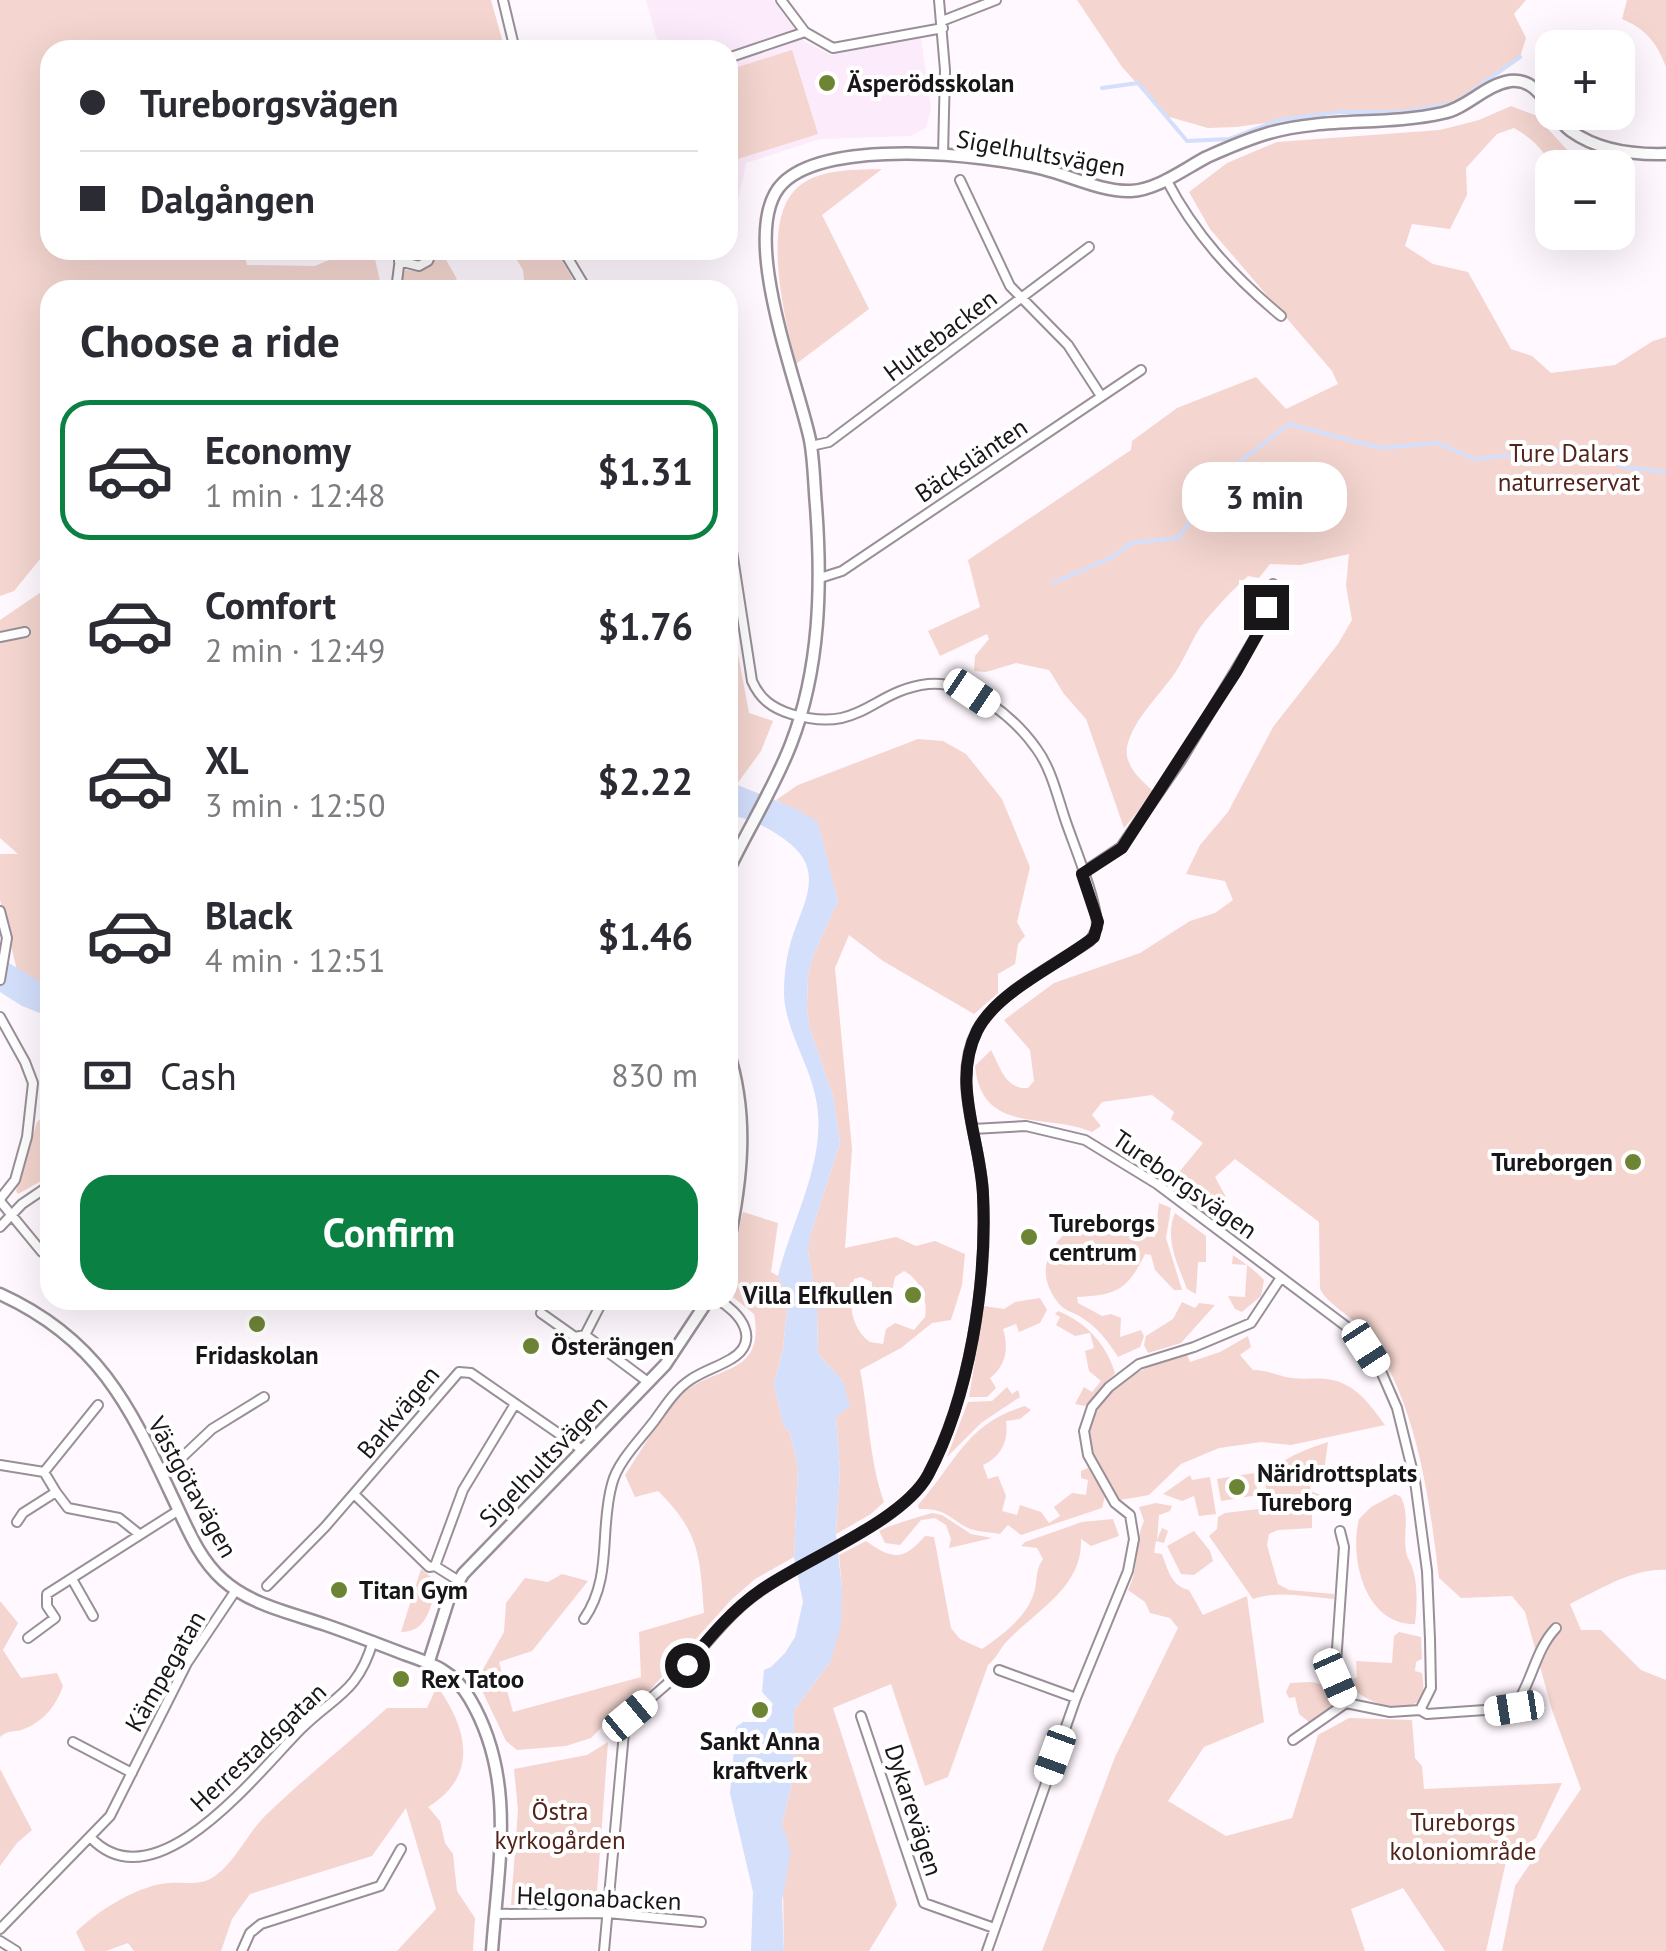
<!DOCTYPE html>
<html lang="en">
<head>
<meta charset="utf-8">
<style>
	body { margin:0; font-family:"PT Sans",sans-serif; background:#f7f7f7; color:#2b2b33; height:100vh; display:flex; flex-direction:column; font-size:38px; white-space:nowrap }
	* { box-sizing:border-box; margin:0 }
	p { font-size:32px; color:#7c7c81 }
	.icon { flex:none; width:55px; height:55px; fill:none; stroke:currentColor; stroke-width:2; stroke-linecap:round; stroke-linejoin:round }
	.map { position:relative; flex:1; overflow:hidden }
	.panel { position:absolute; left:40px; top:280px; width:698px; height:1030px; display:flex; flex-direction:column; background:#fff; border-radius:30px; box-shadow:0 10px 40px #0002 }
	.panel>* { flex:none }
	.top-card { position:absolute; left:40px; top:40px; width:698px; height:220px; border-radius:30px; box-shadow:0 10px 40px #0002; display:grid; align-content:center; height:220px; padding:0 40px; background:#fff }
	.buttons { position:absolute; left:1535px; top:30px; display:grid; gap:20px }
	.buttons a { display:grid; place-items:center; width:100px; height:100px; border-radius:20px; background:#fff; box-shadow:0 10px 40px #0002; font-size:50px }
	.end { position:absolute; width:45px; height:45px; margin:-22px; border:12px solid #191619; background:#fff; box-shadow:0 0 0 5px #fff }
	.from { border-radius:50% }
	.bubble { position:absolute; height:70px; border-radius:30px; background:#fff; box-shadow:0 10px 40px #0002; font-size:32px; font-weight:800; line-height:70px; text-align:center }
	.car { position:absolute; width:30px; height:60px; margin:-30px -15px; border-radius:12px; box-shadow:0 0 8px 2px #0007; background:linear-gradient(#fff 24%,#345 0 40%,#fff 0 76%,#345 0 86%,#fff 0) }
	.top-card b { display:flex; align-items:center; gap:35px; height:95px; font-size:38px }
	.top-card b+b { border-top:2px solid #e1e1e2 }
	.top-card i { width:25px; height:25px; background:#2b2b33 }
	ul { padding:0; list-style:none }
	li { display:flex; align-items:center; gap:30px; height:140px; margin:0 20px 15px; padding:0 20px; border:5px solid transparent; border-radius:30px }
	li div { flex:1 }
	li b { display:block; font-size:38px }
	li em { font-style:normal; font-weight:800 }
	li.current { border-color:#0b8043 }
	li>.icon { width:90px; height:90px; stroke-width:1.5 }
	h2 { padding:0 40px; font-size:45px; line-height:120px }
	.pay { display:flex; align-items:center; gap:25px; height:110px; padding:0 40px; font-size:38px }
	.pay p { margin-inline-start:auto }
	.button { display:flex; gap:20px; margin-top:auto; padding:20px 40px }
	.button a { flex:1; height:115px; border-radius:30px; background:#0b8043; color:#fff; font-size:40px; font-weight:800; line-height:115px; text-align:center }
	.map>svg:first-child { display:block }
	.built { fill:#fcebfa }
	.green { fill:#f4d5cf; fill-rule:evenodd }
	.water { fill:#d4dffc }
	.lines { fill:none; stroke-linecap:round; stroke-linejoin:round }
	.stream { stroke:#d4dffc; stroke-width:4 }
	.river { stroke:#d4dffc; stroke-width:20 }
	.minor-casing { stroke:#998f98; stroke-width:12 }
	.tertiary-casing { stroke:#998f98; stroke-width:15 }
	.minor { stroke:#fff; stroke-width:8 }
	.tertiary { stroke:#fff; stroke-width:10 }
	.route { stroke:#191619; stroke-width:12 }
	.poi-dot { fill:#6e8435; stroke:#fff; stroke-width:4 }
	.labels { text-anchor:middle; stroke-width:8; stroke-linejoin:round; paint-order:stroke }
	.poi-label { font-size:25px; font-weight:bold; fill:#191619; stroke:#fff; text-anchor:start }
	.street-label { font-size:25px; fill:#191619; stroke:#fff }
	.park-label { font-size:25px; fill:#53241c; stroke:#fff }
</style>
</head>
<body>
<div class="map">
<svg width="1666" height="1951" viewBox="0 0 1666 1951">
	<rect width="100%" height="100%" fill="#fff8fe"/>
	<path class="built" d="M646 0H773L804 41 830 55 921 38 931 110 926 128 911 136 820 139 746 163 738 201 728 205V50H660Z"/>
	<path class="green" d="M0 0H491L505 50H50V250H243L247 265 315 266 353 250H373L382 290H50V547L14 591 0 596Z
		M1077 0H1526L1514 14 1526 38 1520 57 1448 107 1418 112 1351 111 1236 127 1208 128 1166 116 1122 67Z
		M1627 0H1666V67C1657 43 1646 29 1622 19Z
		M792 50 818 134 728 162V70Z
		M1511 106 1535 115 1583 167 1552 169C1544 149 1533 139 1514 128L1497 134 1466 168 1467 195 1450 229 1412 224 1405 246 1433 264 1468 272 1511 349 1532 356 1551 373 1615 365 1653 341 1666 337V1570C1633 1568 1599 1590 1570 1604L1581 1630H1601L1641 1670 1666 1680V1951H1502L1515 1886 1581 1789 1552 1710 1525 1612 1512 1596 1461 1598 1439 1578C1429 1496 1418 1413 1374 1342 1360 1320 1329 1307 1320 1289L1319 1222 1235 1159 1215 1177 1226 1197 1220 1204H1207L1205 1213 1173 1188 1171 1182 1203 1143 1171 1119 1174 1112 1152 1095 1102 1102 1092 1115 1101 1126 1092 1132C1047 1112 982 1136 975 1066L991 1050C1000 1067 1006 1090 1028 1088L1034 1081 1030 1050 1004 1020 1054 983 1140 953 1190 921 1215 913 1233 900 1225 881 1186 874 1200 845 1228 812 1273 727 1338 644 1352 620 1346 586 1349 554 1300 565 1270 564 1259 578 1248 576C1233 589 1218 606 1205 621 1194 634 1187 654 1178 668 1163 693 1133 718 1127 747 1124 766 1141 780 1154 792L1124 828 1086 719 1064 694 1049 670 1016 663 986 672 974 671 975 656 989 639 987 634 940 656 928 631 980 607 968 560 1131 450 1132 441 1177 408 1256 377 1286 409 1338 384 1332 371 1210 229 1189 192 1227 163 1277 142 1440 130 1479 120Z
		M882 169 822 215 869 309 796 364C786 322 761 227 794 191 815 168 853 170 882 169Z
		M511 250H556L579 290H525L523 270Z
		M441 251 457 279 437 290H401L405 270C422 273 433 266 441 251Z
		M50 586V987L17 970 0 900V854H18L0 838V620Z
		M731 616 749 713 773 721 761 751 737 784 728 781V618Z
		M918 739 943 741 966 754 1002 799 1030 867 1017 922 1025 936 1018 944 1015 964 998 974V993L974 1014 883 961 849 935 835 968 852 1149 845 1248 896 1237 916 1246 935 1241 965 1254 962 1285 951 1320 932 1323 901 1348 860 1370C869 1414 869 1460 884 1502L871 1514 836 1534 840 1472 836 1416 843 1381 818 1354 817 1306 807 1245 840 1143 833 1096 809 1026 807 1007 808 976 812 958 838 901 818 823 776 800 798 785ZM904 1271C920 1279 928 1299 925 1317L914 1330 895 1323 886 1329 883 1344 870 1342C850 1328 848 1300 854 1279L861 1277 872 1282V1297L880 1300 892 1292 895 1277Z
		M50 1111V1176L18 1194 16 1191 37 1122Z
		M1159 1203 1171 1208 1166 1238 1182 1290H1174L1155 1270 1151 1255 1145 1254C1127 1291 1116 1295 1077 1297L1078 1303 1102 1316 1111 1314 1121 1318 1120 1337 1141 1330 1144 1336 1140 1347 1118 1357C1108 1341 1097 1327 1081 1317 1075 1313 1064 1310 1060 1305 1038 1279 1042 1253 1068 1231L1155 1237Z
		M743 1212 778 1223 771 1272 778 1276 788 1298 783 1349 774 1385 783 1424 790 1433 798 1467 794 1557 755 1579 731 1600 650 1690 622 1707 591 1738 566 1746 517 1750 506 1741 477 1680 504 1632 506 1603 525 1578 548 1582 562 1574 588 1581 532 1651 499 1662 513 1712 641 1677 639 1632 704 1613C700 1557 700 1532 658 1491L635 1497 625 1475C642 1450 658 1419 679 1397 711 1364 766 1379 754 1314L728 1293V1272Z
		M1175 1213 1206 1236V1262H1198L1196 1294 1187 1289C1178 1265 1164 1238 1175 1213Z
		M1233 1255C1244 1263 1255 1270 1264 1280L1261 1296 1242 1312 1235 1309 1228 1296 1245 1297 1247 1265 1232 1264Z
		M1040 1298 1047 1310 1040 1323 1019 1332 1016 1324 1003 1329C1009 1348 1006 1366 990 1378L996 1388 987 1397H969L984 1306 1004 1309 1015 1302Z
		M1182 1302 1195 1308 1199 1303 1215 1305 1181 1343 1148 1353 1144 1345 1146 1336 1173 1319Z
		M1058 1311C1086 1322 1107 1345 1115 1373L1085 1406 1075 1404 1084 1387 1092 1392 1101 1381 1089 1371 1085 1351 1094 1348 1090 1333 1075 1336 1056 1325 1060 1317 1055 1314Z
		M1248 1336 1251 1347 1240 1355 1253 1370C1269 1370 1277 1376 1292 1378 1305 1380 1319 1377 1332 1380 1357 1385 1371 1406 1385 1425L1291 1445 1261 1442 1219 1448 1181 1464 1149 1495 1120 1500C1108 1481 1088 1459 1089 1436 1090 1390 1150 1362 1187 1354L1190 1362 1220 1352Z
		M1007 1387 1012 1394 1018 1390 1020 1397 981 1423 947 1457 968 1402 992 1401Z
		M1025 1406 1031 1410 1020 1419 1006 1421C1009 1441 1001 1457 983 1465L988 1479 998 1476 1006 1496 1002 1511 1017 1515 1020 1505 1041 1512 1049 1523 1060 1516 1054 1507 1072 1493 1086 1495 1088 1480 1081 1478V1471L1088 1468 1105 1496 1102 1508 1021 1535 1008 1525 1000 1534C989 1532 976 1532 966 1527 945 1515 946 1509 919 1509L918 1505C955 1464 966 1423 1025 1406Z
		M1328 1442 1324 1472 1312 1478 1310 1491 1321 1495 1323 1506 1312 1509V1528L1278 1530 1269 1534 1267 1545 1278 1584 1289 1590 1334 1594V1599C1307 1597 1279 1590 1253 1599L1209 1536 1217 1529 1218 1517 1225 1513 1267 1508C1268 1499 1265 1490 1266 1482 1270 1461 1310 1448 1328 1442Z
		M1254 1473 1258 1495 1221 1501 1217 1479Z
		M1190 1475 1192 1480 1210 1477 1216 1514 1199 1516 1194 1496 1182 1501 1163 1494Z
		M1395 1494 1401 1497C1410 1517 1403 1531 1406 1552 1407 1558 1411 1562 1412 1567 1418 1583 1417 1607 1415 1624 1365 1625 1349 1558 1359 1519L1371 1507Z
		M1156 1503 1172 1506 1170 1511 1159 1515 1157 1540 1162 1528 1168 1531 1164 1543 1156 1541 1154 1553 1162 1554C1168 1570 1171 1586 1189 1590L1203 1615 1247 1596 1264 1722 1204 1747 1168 1801 1226 1836 1292 1818 1318 1735 1349 1718 1412 1720 1415 1758 1422 1766 1424 1789 1562 1783 1536 1838 1507 1857 1486 1951H1445L1403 1888 1351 1909 1365 1951H1042L1115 1757 1178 1628 1170 1618 1150 1613 1145 1602 1128 1590C1140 1568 1134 1543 1144 1521L1139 1507Z
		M932 1513 942 1515 971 1534 992 1538 949 1548 951 1539 946 1525 935 1518 921 1520 900 1545 885 1543 879 1531C890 1525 919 1517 932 1513Z
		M1113 1519 1119 1536 1091 1546 1081 1539C1083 1587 1037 1610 1008 1640 1000 1648 997 1658 988 1665L948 1777 925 1786 891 1684 833 1708 897 1905 869 1951H784L782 1824 793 1779 794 1710 830 1662 842 1589 839 1555 866 1541C893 1560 903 1561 925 1536L934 1537 951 1628 960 1639 982 1649C1002 1635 1029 1616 1035 1589 1038 1576 1035 1571 1043 1559L1037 1548 1021 1546 1025 1542 1082 1522Z
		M1194 1531 1210 1551 1213 1561 1194 1575 1181 1574 1167 1546Z
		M421 1569 438 1583C430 1605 429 1632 401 1632Z
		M0 1601 18 1623 3 1650 21 1678 57 1673 63 1686C56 1706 44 1721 24 1729 14 1733 9 1729 0 1737Z
		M1399 1632 1421 1637 1422 1659 1416 1662 1415 1671 1422 1673C1423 1679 1425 1692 1421 1698 1406 1719 1356 1700 1348 1681L1357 1677 1356 1661 1392 1663 1394 1636Z
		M1310 1682C1326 1683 1338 1691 1336 1708L1309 1722 1299 1714 1295 1697 1289 1698 1286 1692 1290 1683Z
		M437 1686C468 1729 479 1776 428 1807L440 1821 445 1843 453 1854 457 1891 475 1918 473 1951H397L436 1909 406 1808 372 1856 250 1894 232 1919 221 1951H134L128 1943 106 1951H85L76 1932C97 1911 140 1884 170 1883 186 1882 201 1886 215 1876 236 1861 247 1834 265 1816 304 1778 347 1745 387 1708H427Z
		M608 1742 596 1905H511L518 1810 514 1769 587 1755Z
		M0 1769 32 1830 17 1843 0 1866Z"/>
	<path class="water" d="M728 781 792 807 818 822 838 901 812 958 808 976 807 1007 809 1026 833 1096 840 1143 807 1245 817 1306 818 1354 843 1381 850 1406 836 1417 840 1471 836 1534 842 1589 841 1627 830 1662 794 1710 793 1779 782 1824 791 1851 782 1901 784 1951H751L753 1892 730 1793 736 1727 743 1722H766L773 1704 762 1692 764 1670 771 1667 785 1653 795 1637 803 1602 794 1557 798 1467 790 1433 783 1424 774 1385 783 1349 788 1298 778 1276C791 1222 826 1162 817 1105 812 1067 786 1033 784 995 784 976 786 959 791 941 803 902 828 870 784 839 767 827 749 817 728 816Z
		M0 958 50 987V1017L22 1006 0 992Z"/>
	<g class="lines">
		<path class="stream" d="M1102 88 1138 83 1187 141 1229 139 1279 120 1339 112H1404L1455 103 1520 57
			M1053 583 1110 558 1132 543 1178 538 1220 481 1239 462 1289 424 1380 448 1438 443 1474 459 1578 448 1624 467 1666 472"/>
		<path class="river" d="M800 1239 797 1258 802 1304"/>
		<g class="minor-casing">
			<path id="minor" d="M503 0 515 50
				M781 0 805 32
				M939 0 945 70 943 155
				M942 21 996 0
				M728 58 805 32 833 48 943 28
				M1166 179C1195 235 1233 276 1281 316
				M960 180 1010 286 1068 345 1101 396
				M563 250 587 290
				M399 261 419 266 428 261 433 250
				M396 290 401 250
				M811 446 829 442 1089 247
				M820 578 842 571 1141 370
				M0 637 25 632
				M1082 873 1121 847 1182 759 1259 631 1273 584
				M0 911 7 938 0 980
				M0 1017 25 1062 33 1083 27 1137 15 1180 0 1199
				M973 1129 1026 1126 1085 1140 1157 1184 1355 1333 1380 1369 1397 1408 1415 1481 1427 1571 1430 1639 1431 1688 1420 1710
				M0 1201 42 1252 50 1254
				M0 1227 22 1204 50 1185
				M603 1300 585 1335 648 1382
				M541 1313 575 1337 585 1335
				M0 1465 44 1472 98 1405
				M161 1472 176 1463 212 1429 264 1397
				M56 1492 68 1508 119 1518 139 1534
				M354 1494 429 1567 435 1566 459 1581
				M17 1522 23 1513 56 1492 44 1472
				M1340 1531 1344 1547 1335 1678 1346 1703 1390 1712 1420 1710 1427 1714 1514 1708C1532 1683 1535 1650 1556 1628
				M435 1566 463 1490 515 1404
				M72 1579 93 1616
				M267 1586 325 1527 459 1372 471 1373 581 1449
				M584 1619C613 1577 599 1530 612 1484 618 1461 640 1440 655 1420 665 1406 675 1390 690 1380 703 1371 718 1367 731 1359 762 1341 740 1312 718 1300
				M28 1638 55 1618 47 1606V1594L179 1510
				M999 1670 1076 1698
				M861 1716 924 1903 994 1928
				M1293 1740 1346 1703
				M73 1742 132 1773
				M91 1838C156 1906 258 1772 301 1729 334 1696 358 1693 373 1641
				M495 1914 608 1913 701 1922
				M0 1929 110 1816 187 1663 236 1590
				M0 1941 16 1951
				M242 1951 250 1933 261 1924 380 1886 401 1849
				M604 1951 625 1722C644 1702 667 1686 686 1666 709 1641 728 1615 755 1595 802 1559 901 1524 928 1475 969 1396 988 1282 983 1194 981 1140 950 1082 977 1030 997 993 1056 964 1090 941L1097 928C1098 902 1074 846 1065 819 1057 795 1051 768 1036 748 1014 717 969 680 928 684 870 691 862 735 791 714 772 708 760 699 752 681L728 525
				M987 1951 1076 1698 1128 1571 1134 1539 1130 1515 1115 1503 1088 1455 1084 1431 1092 1407 1109 1387 1139 1364 1194 1347 1251 1323 1280 1279"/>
		</g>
		<g class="tertiary-casing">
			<path id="tertiary" d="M728 871C748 829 774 788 791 744 820 669 822 586 816 506 814 484 814 461 810 440 798 382 736 229 783 183 829 138 984 154 1043 169 1071 176 1102 192 1131 191 1157 190 1184 169 1207 157 1227 148 1248 139 1269 133 1325 117 1386 126 1443 113 1467 108 1485 85 1510 81 1541 77 1550 116 1571 131 1599 151 1633 155 1666 154
				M728 1051C749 1115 742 1180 728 1245
				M0 1294C97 1338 129 1404 172 1496 186 1525 198 1558 223 1580 251 1605 291 1613 326 1625 352 1634 378 1644 404 1654 433 1664 454 1671 470 1699 517 1779 498 1864 492 1951
				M429 1661 449 1598 463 1574 665 1365 708 1300"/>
		</g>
		<use href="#minor" class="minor"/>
		<use href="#tertiary" class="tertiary"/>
	</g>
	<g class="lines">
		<path class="route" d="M687 1665C709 1638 732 1610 761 1590 807 1558 903 1521 928 1475 970 1396 987 1283 983 1195 981 1140 951 1084 977 1031 997 991 1059 965 1094 937L1098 922 1082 874 1122 848 1236 672 1259 631 1266 607"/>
	</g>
	<g class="poi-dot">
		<circle cx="827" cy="83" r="10"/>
		<circle cx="1633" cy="1162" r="10"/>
		<circle cx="1029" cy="1237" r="10"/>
		<circle cx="913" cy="1295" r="10"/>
		<circle cx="257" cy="1324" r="10"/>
		<circle cx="531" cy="1346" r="10"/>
		<circle cx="1237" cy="1487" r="10"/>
		<circle cx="339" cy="1590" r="10"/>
		<circle cx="401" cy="1679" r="10"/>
		<circle cx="760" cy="1710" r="10"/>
	</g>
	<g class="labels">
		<g class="poi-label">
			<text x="847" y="92">Äsperödsskolan</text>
			<text x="1613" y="1171" text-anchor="end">Tureborgen</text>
			<text x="1049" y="1232">Tureborgs<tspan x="1049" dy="29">centrum</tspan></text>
			<text x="893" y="1304" text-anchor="end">Villa Elfkullen</text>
			<text x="551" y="1355">Österängen</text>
			<text x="257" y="1364" text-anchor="middle">Fridaskolan</text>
			<text x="1257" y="1482">Näridrottsplats<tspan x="1257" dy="29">Tureborg</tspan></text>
			<text x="359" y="1599">Titan Gym</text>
			<text x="421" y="1688">Rex Tatoo</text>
			<text x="760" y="1750" text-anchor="middle">Sankt Anna<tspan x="760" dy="29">kraftverk</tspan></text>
		</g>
		<g class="street-label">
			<text transform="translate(1041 153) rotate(10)" y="9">Sigelhultsvägen</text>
			<text transform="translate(940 335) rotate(-37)" y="9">Hultebacken</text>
			<text transform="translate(971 460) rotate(-34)" y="9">Bäckslänten</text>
			<text transform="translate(1185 1184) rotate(35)" y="9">Tureborgsvägen</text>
			<text transform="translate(398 1412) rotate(-50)" y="9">Barkvägen</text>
			<text transform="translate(543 1461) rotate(-46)" y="9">Sigelhultsvägen</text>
			<text transform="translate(193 1487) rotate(61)" y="9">Västgötavägen</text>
			<text transform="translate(165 1671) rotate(-60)" y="9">Kämpegatan</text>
			<text transform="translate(258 1747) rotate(-43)" y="9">Herrestadsgatan</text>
			<text transform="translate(914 1810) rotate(72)" y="9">Dykarevägen</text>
			<text transform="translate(599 1898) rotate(2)" y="9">Helgonabacken</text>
		</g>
		<g class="park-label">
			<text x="1569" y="462">Ture Dalars<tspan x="1569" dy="29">naturreservat</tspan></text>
			<text x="560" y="1820">Östra<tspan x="560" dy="29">kyrkogården</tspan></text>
			<text x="1463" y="1831">Tureborgs<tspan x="1463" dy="29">koloniområde</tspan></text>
		</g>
	</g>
</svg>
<div class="buttons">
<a>+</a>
<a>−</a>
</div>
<i class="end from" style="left:687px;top:1665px"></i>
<i class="end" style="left:1266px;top:607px"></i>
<div class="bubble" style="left:1182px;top:462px;width:165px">3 min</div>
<i class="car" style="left:972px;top:693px;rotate:124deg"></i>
<i class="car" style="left:1366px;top:1348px;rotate:147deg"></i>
<i class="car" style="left:1335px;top:1678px;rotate:156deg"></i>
<i class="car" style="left:1514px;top:1708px;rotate:261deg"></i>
<i class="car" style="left:630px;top:1716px;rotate:50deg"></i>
<i class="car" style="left:1055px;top:1755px;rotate:200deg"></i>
<div class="top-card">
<b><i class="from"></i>Tureborgsvägen</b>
<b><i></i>Dalgången</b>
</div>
<section class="panel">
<h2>Choose a ride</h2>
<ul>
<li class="current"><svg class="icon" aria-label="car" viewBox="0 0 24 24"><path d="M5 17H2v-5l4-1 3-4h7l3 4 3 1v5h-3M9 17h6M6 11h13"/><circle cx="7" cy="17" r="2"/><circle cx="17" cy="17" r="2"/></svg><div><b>Economy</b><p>1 min · 12:48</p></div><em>$1.31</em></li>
<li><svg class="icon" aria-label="car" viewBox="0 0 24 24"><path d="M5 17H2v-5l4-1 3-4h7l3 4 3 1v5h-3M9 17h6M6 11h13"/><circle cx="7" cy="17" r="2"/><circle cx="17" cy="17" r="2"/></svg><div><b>Comfort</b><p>2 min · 12:49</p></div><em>$1.76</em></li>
<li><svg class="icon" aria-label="car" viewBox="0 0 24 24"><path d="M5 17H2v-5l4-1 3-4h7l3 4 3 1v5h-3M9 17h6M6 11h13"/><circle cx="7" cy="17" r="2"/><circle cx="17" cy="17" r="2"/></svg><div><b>XL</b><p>3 min · 12:50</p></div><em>$2.22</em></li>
<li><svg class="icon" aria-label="car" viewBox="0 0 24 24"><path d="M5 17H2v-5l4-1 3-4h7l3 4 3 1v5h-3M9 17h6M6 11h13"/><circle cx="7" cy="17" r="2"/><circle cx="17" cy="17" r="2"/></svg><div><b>Black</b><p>4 min · 12:51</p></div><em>$1.46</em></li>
</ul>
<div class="pay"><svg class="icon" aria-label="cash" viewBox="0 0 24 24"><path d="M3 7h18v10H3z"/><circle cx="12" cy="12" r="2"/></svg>Cash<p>830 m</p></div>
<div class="button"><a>Confirm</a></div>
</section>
</div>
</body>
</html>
